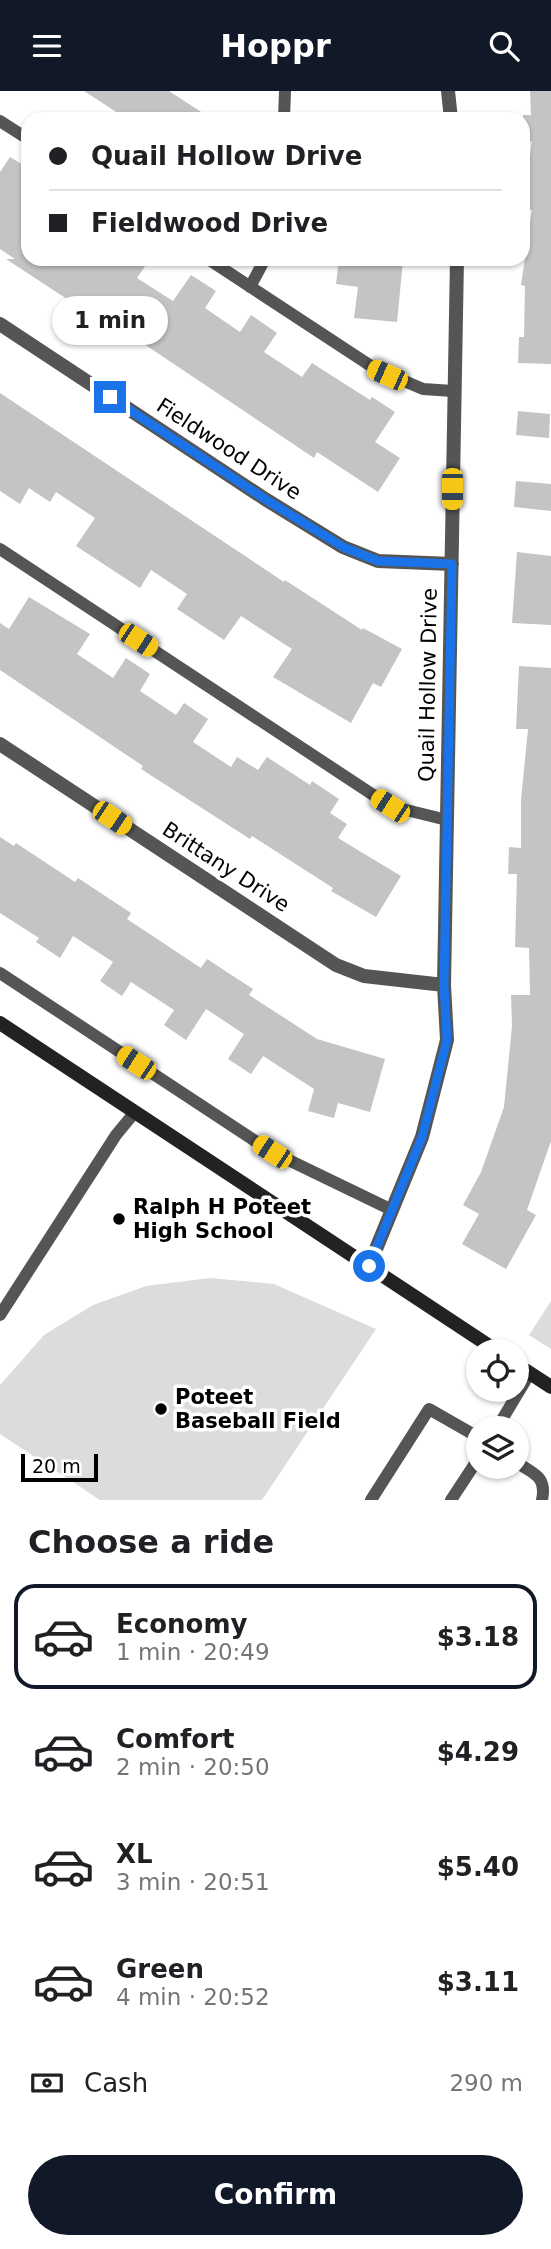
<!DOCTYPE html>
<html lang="en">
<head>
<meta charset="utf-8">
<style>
	body { margin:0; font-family:"DejaVu Sans",sans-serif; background:#f2f2f2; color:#202124; height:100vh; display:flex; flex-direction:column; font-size:26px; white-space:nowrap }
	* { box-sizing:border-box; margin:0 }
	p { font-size:23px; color:#757577 }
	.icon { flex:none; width:38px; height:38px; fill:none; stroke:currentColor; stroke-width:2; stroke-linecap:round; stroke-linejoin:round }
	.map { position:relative; height:1409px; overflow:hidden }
	.panel { display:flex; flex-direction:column; background:#fff; flex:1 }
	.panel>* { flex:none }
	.banner { position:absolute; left:21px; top:21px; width:509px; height:154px; border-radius:21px; box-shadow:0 2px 5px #0004; display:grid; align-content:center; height:154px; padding:0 28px; background:#fff }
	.fabs { position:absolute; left:466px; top:1248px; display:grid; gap:14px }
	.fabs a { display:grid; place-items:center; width:63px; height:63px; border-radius:50%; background:#fff; box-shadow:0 2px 5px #0004; font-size:35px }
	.scale { position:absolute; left:21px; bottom:18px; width:77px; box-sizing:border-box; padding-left:7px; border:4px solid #000; border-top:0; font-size:19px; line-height:24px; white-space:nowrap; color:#000; -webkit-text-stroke:5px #fff; paint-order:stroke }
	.end { position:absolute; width:32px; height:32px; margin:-16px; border:9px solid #1a73e8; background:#fff; box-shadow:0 0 0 4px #fff }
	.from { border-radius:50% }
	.bubble { position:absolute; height:49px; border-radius:24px; background:#fff; box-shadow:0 2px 5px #0004; font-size:23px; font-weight:600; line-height:49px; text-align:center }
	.car { position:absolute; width:21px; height:42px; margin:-21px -10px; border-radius:9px; box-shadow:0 0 5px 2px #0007; background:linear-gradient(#f5c518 24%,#345 0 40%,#f5c518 0 76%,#345 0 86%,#f5c518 0) }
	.banner b { display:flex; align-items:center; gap:24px; height:66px; font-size:26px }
	.banner b+b { border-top:2px solid #e0e0e0 }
	.banner i { width:18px; height:18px; background:#202124 }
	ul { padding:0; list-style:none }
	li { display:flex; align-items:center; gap:21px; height:105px; margin:0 14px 10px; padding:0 14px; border:4px solid transparent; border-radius:21px }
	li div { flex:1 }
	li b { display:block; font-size:26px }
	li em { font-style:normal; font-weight:600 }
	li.current { border-color:#111827 }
	li>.icon { width:63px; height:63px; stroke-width:1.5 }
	h2 { padding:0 28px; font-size:32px; line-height:84px }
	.pay { display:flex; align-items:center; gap:18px; height:77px; padding:0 28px; font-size:26px }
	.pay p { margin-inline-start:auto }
	.primary-button { display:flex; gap:14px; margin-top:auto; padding:14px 28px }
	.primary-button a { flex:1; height:80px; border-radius:42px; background:#111827; color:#fff; font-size:28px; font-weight:600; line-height:80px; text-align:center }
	header { display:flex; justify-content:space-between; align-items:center; height:91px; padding:0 28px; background:#111827; color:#fff; font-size:32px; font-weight:600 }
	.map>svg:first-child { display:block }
	.green { fill:#dcdcdc }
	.building { fill:#c4c4c4 }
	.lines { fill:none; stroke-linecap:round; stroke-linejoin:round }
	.lane { stroke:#555; stroke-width:12 }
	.street { stroke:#555; stroke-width:14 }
	.secondary { stroke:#222; stroke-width:14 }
	.route { stroke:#1a73e8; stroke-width:9 }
	.poi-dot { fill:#000; stroke:#fff; stroke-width:2.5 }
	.labels { text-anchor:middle; stroke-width:7; stroke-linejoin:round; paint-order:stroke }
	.street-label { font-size:21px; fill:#000; stroke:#fff }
	.poi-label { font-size:21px; font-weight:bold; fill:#000; stroke:#fff; text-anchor:start }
</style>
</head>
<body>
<header><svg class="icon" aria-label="menu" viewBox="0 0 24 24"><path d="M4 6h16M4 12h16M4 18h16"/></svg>Hoppr<svg class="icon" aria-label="search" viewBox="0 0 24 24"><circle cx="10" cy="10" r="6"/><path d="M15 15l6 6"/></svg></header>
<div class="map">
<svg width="551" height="1409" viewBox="0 0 551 1409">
	<rect width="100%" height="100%" fill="#fff"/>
	<path class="green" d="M210 1187 274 1193 376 1238 262 1409H100L0 1343V1294L44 1244 93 1214 146 1195Z
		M551 1210V1258L529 1244Z"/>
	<path class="building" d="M84 0H169L212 28H127Z
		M530 0H551V273L518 272 519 246H524L525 195 521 194 532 119 523 117 532 50 523 51V24H531Z
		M10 66 28 77V168H150L137 187 173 210 191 184 216 200 205 217 240 241 251 224 277 242 264 261 302 286 312 272 370 309 372 306 395 321 375 351 400 367 378 401 317 361 314 367 135 247 134 249 71 208 70 210 6 168H15L0 158V81Z
		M339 168 403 170 397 231 354 227 358 196 336 193Z
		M0 302 284 491 285 489 362 539 363 537 402 558 381 596 373 592 351 632 273 586 292 558 241 525 224 549 177 518 187 503 151 479 140 497 76 455 95 427 56 401 50 411 29 397 20 413 0 400Z
		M518 320 550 323 549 347 516 344Z
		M516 390 551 393V420L514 416Z
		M517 461 551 465V534L512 532Z
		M29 506 90 543 77 563 113 587 126 567 150 583 140 600 176 624 184 612 208 628 193 651 231 676 237 666 258 679 267 666 310 694 312 690 339 708 330 722 347 733 338 747 401 785 376 826 331 800 333 797 252 745 250 748 141 678 143 675 0 579V532L9 538Z
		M519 575 551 577V1050L527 1119 536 1124 506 1178 462 1153 479 1123 463 1114 481 1081 504 1016 512 935 511 904H530L529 857 515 856 517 783H508L509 756 521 757V709L528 638H516Z
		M0 746 14 755 16 752 75 791 78 787 131 822 127 828 201 877 207 868 253 898 249 904 317 948 385 968 370 1021 338 1012 334 1027 308 1020 314 998 263 965 251 983 228 968 244 943 206 918 186 949 164 934 174 919 131 891 122 905 100 890 113 871 73 845 60 867 36 851 39 847 0 822Z"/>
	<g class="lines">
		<path class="lane" d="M284 28 285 0
			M0 30 28 48
			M208 168 374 277 423 298 453 300
			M250 196 265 168
			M0 458 390 715 447 729
			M0 882 272 1061 392 1119
			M0 1224 116 1044 135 1021
			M497 1337 530 1282
			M516 1371C534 1383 547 1385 542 1409
			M371 1409 429 1318 478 1346
			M451 1409 478 1368"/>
		<path class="street" d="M448 0 451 28
			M0 233 265 408 343 456 378 470 452 473
			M0 653 336 874 364 885 444 894
			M369 1175 422 1046 447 949 444 894 457 168"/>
		<path class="secondary" d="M0 932 497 1260
			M516 1273 551 1296"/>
	</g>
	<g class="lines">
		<path class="route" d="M110 306 265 408 343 456 378 470 452 473 444 894 447 949 422 1046 369 1175"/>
	</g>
	<g class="poi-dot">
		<circle cx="119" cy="1128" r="7"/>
		<circle cx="161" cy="1318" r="7"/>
	</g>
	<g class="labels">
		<g class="street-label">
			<text transform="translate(229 358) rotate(33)" y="7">Fieldwood Drive</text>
			<text transform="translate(428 594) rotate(-89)" y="7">Quail Hollow Drive</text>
			<text transform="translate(226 776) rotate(33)" y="7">Brittany Drive</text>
		</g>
		<g class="poi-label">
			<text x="133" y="1123">Ralph H Poteet<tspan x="133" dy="24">High School</tspan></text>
			<text x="175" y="1313">Poteet<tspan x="175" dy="24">Baseball Field</tspan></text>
		</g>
	</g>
</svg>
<div class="fabs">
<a><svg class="icon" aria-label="locate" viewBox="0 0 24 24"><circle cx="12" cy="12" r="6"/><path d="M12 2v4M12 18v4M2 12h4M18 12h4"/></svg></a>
<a><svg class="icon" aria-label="layers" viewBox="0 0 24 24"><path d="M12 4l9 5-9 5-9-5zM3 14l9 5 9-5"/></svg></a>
</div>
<div class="scale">20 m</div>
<i class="end from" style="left:369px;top:1175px"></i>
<i class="end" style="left:110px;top:306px"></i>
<div class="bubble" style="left:52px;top:205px;width:116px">1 min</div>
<i class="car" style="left:387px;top:284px;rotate:294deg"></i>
<i class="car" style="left:452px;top:398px;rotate:180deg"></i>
<i class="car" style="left:138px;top:549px;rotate:123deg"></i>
<i class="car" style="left:390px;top:715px;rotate:303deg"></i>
<i class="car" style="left:112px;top:727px;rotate:124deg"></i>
<i class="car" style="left:136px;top:972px;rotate:303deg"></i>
<i class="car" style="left:272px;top:1061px;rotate:303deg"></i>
<div class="banner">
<b><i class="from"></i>Quail Hollow Drive</b>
<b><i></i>Fieldwood Drive</b>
</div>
</div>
<section class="panel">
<h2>Choose a ride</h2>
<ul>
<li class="current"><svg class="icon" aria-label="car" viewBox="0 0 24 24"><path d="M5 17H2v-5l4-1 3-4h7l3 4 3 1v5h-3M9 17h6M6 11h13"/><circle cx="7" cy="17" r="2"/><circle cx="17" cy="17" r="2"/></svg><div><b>Economy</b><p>1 min · 20:49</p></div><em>$3.18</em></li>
<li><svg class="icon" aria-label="car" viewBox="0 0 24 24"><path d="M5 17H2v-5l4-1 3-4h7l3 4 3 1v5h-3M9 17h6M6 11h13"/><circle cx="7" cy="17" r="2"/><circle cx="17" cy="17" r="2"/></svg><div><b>Comfort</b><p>2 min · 20:50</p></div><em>$4.29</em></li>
<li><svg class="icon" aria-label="car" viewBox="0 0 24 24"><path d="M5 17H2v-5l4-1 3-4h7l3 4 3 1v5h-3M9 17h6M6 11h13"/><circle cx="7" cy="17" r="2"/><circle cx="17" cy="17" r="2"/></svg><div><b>XL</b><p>3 min · 20:51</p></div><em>$5.40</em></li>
<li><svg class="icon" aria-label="car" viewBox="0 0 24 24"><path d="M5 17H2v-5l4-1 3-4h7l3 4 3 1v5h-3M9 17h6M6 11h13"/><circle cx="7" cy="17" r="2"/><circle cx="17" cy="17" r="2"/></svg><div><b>Green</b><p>4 min · 20:52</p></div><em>$3.11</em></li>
</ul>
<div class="pay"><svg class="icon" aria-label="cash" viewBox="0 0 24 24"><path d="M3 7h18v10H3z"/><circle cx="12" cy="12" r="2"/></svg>Cash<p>290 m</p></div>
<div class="primary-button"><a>Confirm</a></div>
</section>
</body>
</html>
